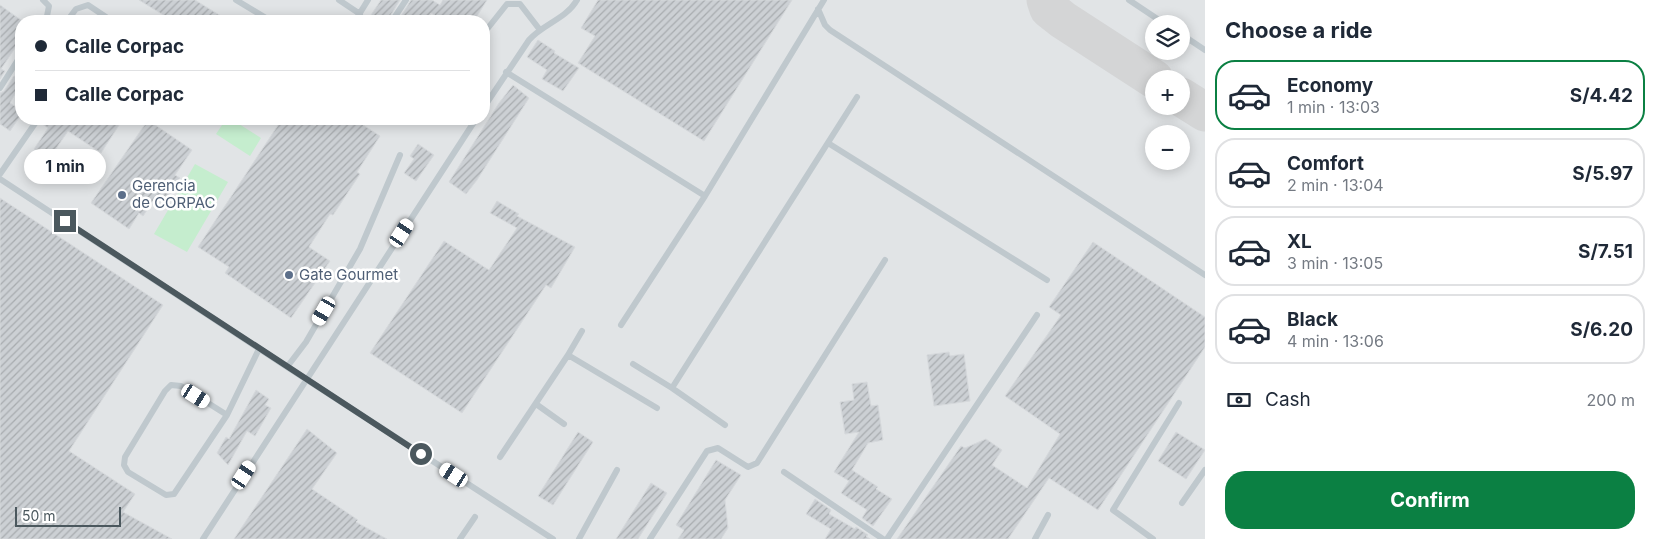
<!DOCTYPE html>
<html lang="en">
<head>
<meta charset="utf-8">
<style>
	body { margin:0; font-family:Inter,sans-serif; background:#f6f6f7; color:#1f2937; height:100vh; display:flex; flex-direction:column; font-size:19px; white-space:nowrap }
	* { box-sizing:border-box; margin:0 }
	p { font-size:16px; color:#747a83 }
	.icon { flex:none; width:28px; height:28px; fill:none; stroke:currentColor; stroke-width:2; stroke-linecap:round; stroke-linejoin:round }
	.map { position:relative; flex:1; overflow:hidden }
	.sheet { display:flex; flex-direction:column; background:#fff; width:450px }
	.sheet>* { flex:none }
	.banner { position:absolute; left:15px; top:15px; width:475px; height:110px; border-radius:20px; box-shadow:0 2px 12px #0003; display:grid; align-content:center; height:110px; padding:0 20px; background:#fff }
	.buttons { position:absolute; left:1145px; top:15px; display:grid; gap:10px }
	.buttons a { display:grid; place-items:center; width:45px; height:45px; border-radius:50%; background:#fff; box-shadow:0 2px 12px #0003; font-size:25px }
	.scale { position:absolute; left:15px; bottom:12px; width:106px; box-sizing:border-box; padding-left:5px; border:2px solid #4b585e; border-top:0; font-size:14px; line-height:18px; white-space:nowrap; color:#4b585e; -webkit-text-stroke:4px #fff; paint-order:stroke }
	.end { position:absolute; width:22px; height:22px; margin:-11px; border:6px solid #4b585e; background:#fff; box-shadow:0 0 0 2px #fff }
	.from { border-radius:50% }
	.bubble { position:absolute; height:35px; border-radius:18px; background:#fff; box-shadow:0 2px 12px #0003; font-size:16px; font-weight:700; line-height:35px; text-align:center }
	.car { position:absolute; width:15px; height:30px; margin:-15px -8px; border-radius:6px; box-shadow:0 0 4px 1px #0007; background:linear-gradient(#fff 24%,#345 0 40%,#fff 0 76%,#345 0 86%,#fff 0) }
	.banner b { display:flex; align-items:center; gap:18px; height:48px; font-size:19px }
	.banner b+b { border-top:1px solid #e0e1e3 }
	.banner i { width:12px; height:12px; background:#1f2937 }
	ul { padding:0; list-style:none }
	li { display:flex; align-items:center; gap:15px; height:70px; margin:0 10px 8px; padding:0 10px; border:2px solid #e0e1e3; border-radius:20px }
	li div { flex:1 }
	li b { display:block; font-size:19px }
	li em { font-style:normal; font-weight:700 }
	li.on { border-color:#0b8043 }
	li>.icon { width:45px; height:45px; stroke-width:1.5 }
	h2 { padding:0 20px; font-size:22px; line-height:60px }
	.pay { display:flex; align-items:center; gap:12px; height:55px; padding:0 20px; font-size:19px }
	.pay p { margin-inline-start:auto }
	.primary-button { display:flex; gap:10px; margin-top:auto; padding:10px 20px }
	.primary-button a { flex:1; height:58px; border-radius:20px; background:#0b8043; color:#fff; font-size:20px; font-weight:700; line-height:58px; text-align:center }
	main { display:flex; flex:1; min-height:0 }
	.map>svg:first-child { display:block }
	.airport { fill:#e1e4e6; fill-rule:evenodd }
	.pitch { fill:#c5edce }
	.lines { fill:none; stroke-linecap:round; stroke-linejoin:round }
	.taxiway { stroke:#d4d5d6; stroke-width:39 }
	.building { fill:url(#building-hatch); stroke:#d6d9dc }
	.lane { stroke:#bfc8cd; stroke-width:6 }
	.route { stroke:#4b585e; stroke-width:6 }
	.service-dot { fill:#5c6f8a; stroke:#fff; stroke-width:2 }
	.labels { text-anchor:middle; stroke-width:5; stroke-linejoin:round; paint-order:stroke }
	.service-label { font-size:15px; fill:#4e5e75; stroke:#fff; text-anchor:start }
</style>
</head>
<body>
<main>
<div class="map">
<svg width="1205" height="539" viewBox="0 0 1205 539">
	<defs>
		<pattern id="building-hatch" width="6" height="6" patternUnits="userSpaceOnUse" patternTransform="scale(1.25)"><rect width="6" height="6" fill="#ccd0d4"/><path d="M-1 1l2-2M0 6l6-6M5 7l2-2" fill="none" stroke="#a8acaf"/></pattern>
	</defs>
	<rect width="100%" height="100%" fill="#f4f2f2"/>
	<path class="airport" d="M0 0H1205V539H0ZM21 21H484V119H21ZM1154 24H1181V51H1154ZM1154 79H1181V106H1154ZM1154 134H1181V161H1154Z"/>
	<path class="pitch" d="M226 119H231L261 138 250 156 216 134Z
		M195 164 228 182 187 252 154 234Z"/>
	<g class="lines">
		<path class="taxiway" d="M1046 0 1049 9 1063 20 1154 79
			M1181 97 1205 112"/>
	</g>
	<path class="building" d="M139 0H195L229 21H173Z
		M381 0H400L387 21H367Z
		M411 0H432L440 5 443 0H487L474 21H445L431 13 426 21H398Z
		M598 0H792L704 141 578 63 595 36 581 28Z
		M0 5 21 20V39L1 69 5 71 0 79Z
		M538 40 555 51 554 53 579 68 563 91 542 79 547 70 527 57Z
		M14 76 21 80V83L10 103 21 110V115L10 131 0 124V93L4 91Z
		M513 85 529 98 477 180 466 194 449 182 499 103Z
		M42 119H123L101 153 68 131 49 159 34 149 48 128 41 123Z
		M282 119H304L315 126 319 119H354L380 136 357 172 360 174 333 215 330 214 309 247 330 261 291 318 225 273 229 267 198 247Z
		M148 120 192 150 175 175 180 178 165 200 157 195 143 216 139 213 129 229 91 203Z
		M418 144 434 155 416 181 404 173 414 159 410 156Z
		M0 198 163 305 69 451 135 494 123 512 172 539H0Z
		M497 201 519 214 517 216 575 247 551 288 546 285 462 413 370 353 444 241 489 270 517 228 490 213Z
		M1093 242 1205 317V347L1098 510 1049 478 1008 539H897L961 446 965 448 986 439 1002 450 992 465 1027 488 1060 434 1005 396 1061 315 1049 307Z
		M949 352 950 356 964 354 970 401 934 406 927 355Z
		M867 382 871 406 878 405 883 440 868 443 852 470 878 487 876 489 892 499 873 526 862 518 867 510 841 493 849 481 834 472 859 432 845 434 840 402 854 400 852 384Z
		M256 390 269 399 265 405 271 408 255 436 247 431 228 465 217 453 226 437 229 439Z
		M307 429 337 453 312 489 358 520 356 522 387 539H234Z
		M578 432 593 442 553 505 538 496Z
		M1176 432 1205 450 1186 479 1158 461Z
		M716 460 741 475 725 500 728 528 721 539H678L684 530 676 525Z
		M651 483 667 493 638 539H616Z
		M815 499 831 510 829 514 855 529 856 527 868 535 866 536 870 539H825L831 529 806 514Z"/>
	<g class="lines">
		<path class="lane" d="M43 0 49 6 47 16 43 21
			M236 0 271 21
			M339 0 360 14
			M1129 0 1165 24
			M818 9 825 25 830 30 1205 275
			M67 21 76 9 88 5 106 17
			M355 21 368 0
			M392 21 406 0
			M484 33 507 4H520L540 30
			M1181 34 1205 50
			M506 72 705 196
			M0 88 21 55
			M484 107 529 40C543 24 566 19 577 0
			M828 143 1047 280
			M0 174 36 122 37 119
			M0 179 287 367 553 539
			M621 325 705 196 824 0
			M568 355 582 331
			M633 364 672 388
			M287 367 306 342 360 249 400 155
			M536 404 564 424
			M227 415 181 386 171 385 165 391 125 457 124 465 128 472 166 495 174 494 227 415 259 349
			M725 425 672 388 857 97
			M500 457 568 355 657 408
			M784 472 883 539
			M1182 503 1205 470
			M203 539 476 119
			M460 539 475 517
			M579 539 617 470
			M650 539 707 451 718 448 748 467 757 463 885 260
			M887 539 1037 315
			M1035 539 1048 515
			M1153 539 1113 510 1179 403"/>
	</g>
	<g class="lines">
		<path class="route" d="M65 221 421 454"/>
	</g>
	<g class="service-dot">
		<circle cx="122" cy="195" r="5"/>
		<circle cx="289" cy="275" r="5"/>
	</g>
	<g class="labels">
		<g class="service-label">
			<text x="132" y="191">Gerencia<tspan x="132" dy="17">de CORPAC</tspan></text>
			<text x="299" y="280">Gate Gourmet</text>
		</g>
	</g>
</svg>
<div class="buttons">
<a><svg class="icon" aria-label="layers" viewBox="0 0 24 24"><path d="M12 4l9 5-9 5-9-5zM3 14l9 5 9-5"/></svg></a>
<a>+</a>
<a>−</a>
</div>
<div class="scale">50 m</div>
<i class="end from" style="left:421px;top:454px"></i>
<i class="end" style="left:65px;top:221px"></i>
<div class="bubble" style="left:24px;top:149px;width:82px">1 min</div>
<i class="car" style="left:402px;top:233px;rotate:33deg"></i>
<i class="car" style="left:324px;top:311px;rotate:210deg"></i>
<i class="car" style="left:196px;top:396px;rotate:122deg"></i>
<i class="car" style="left:244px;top:475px;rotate:33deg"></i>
<i class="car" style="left:454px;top:475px;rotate:303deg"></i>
<div class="banner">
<b><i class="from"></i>Calle Corpac</b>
<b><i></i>Calle Corpac</b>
</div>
</div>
<section class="sheet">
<h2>Choose a ride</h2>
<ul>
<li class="on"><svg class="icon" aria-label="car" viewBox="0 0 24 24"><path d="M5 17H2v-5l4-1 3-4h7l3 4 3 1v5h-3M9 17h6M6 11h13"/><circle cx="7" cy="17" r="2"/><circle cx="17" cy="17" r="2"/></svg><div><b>Economy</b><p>1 min · 13:03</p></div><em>S/4.42</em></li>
<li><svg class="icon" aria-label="car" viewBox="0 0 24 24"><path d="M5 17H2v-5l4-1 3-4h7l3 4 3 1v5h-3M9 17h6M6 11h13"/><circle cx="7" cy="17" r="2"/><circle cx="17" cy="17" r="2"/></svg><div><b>Comfort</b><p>2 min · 13:04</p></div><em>S/5.97</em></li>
<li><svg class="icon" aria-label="car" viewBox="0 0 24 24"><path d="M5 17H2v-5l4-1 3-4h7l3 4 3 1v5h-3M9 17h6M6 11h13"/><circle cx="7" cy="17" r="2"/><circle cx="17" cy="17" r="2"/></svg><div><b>XL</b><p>3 min · 13:05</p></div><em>S/7.51</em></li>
<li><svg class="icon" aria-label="car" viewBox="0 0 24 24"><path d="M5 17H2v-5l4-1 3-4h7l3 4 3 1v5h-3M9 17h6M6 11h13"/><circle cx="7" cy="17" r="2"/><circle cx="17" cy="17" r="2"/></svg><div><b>Black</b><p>4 min · 13:06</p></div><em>S/6.20</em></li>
</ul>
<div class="pay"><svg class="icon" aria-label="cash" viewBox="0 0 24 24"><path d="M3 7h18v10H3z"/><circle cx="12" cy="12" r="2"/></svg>Cash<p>200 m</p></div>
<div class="primary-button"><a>Confirm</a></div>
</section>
</main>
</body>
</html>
